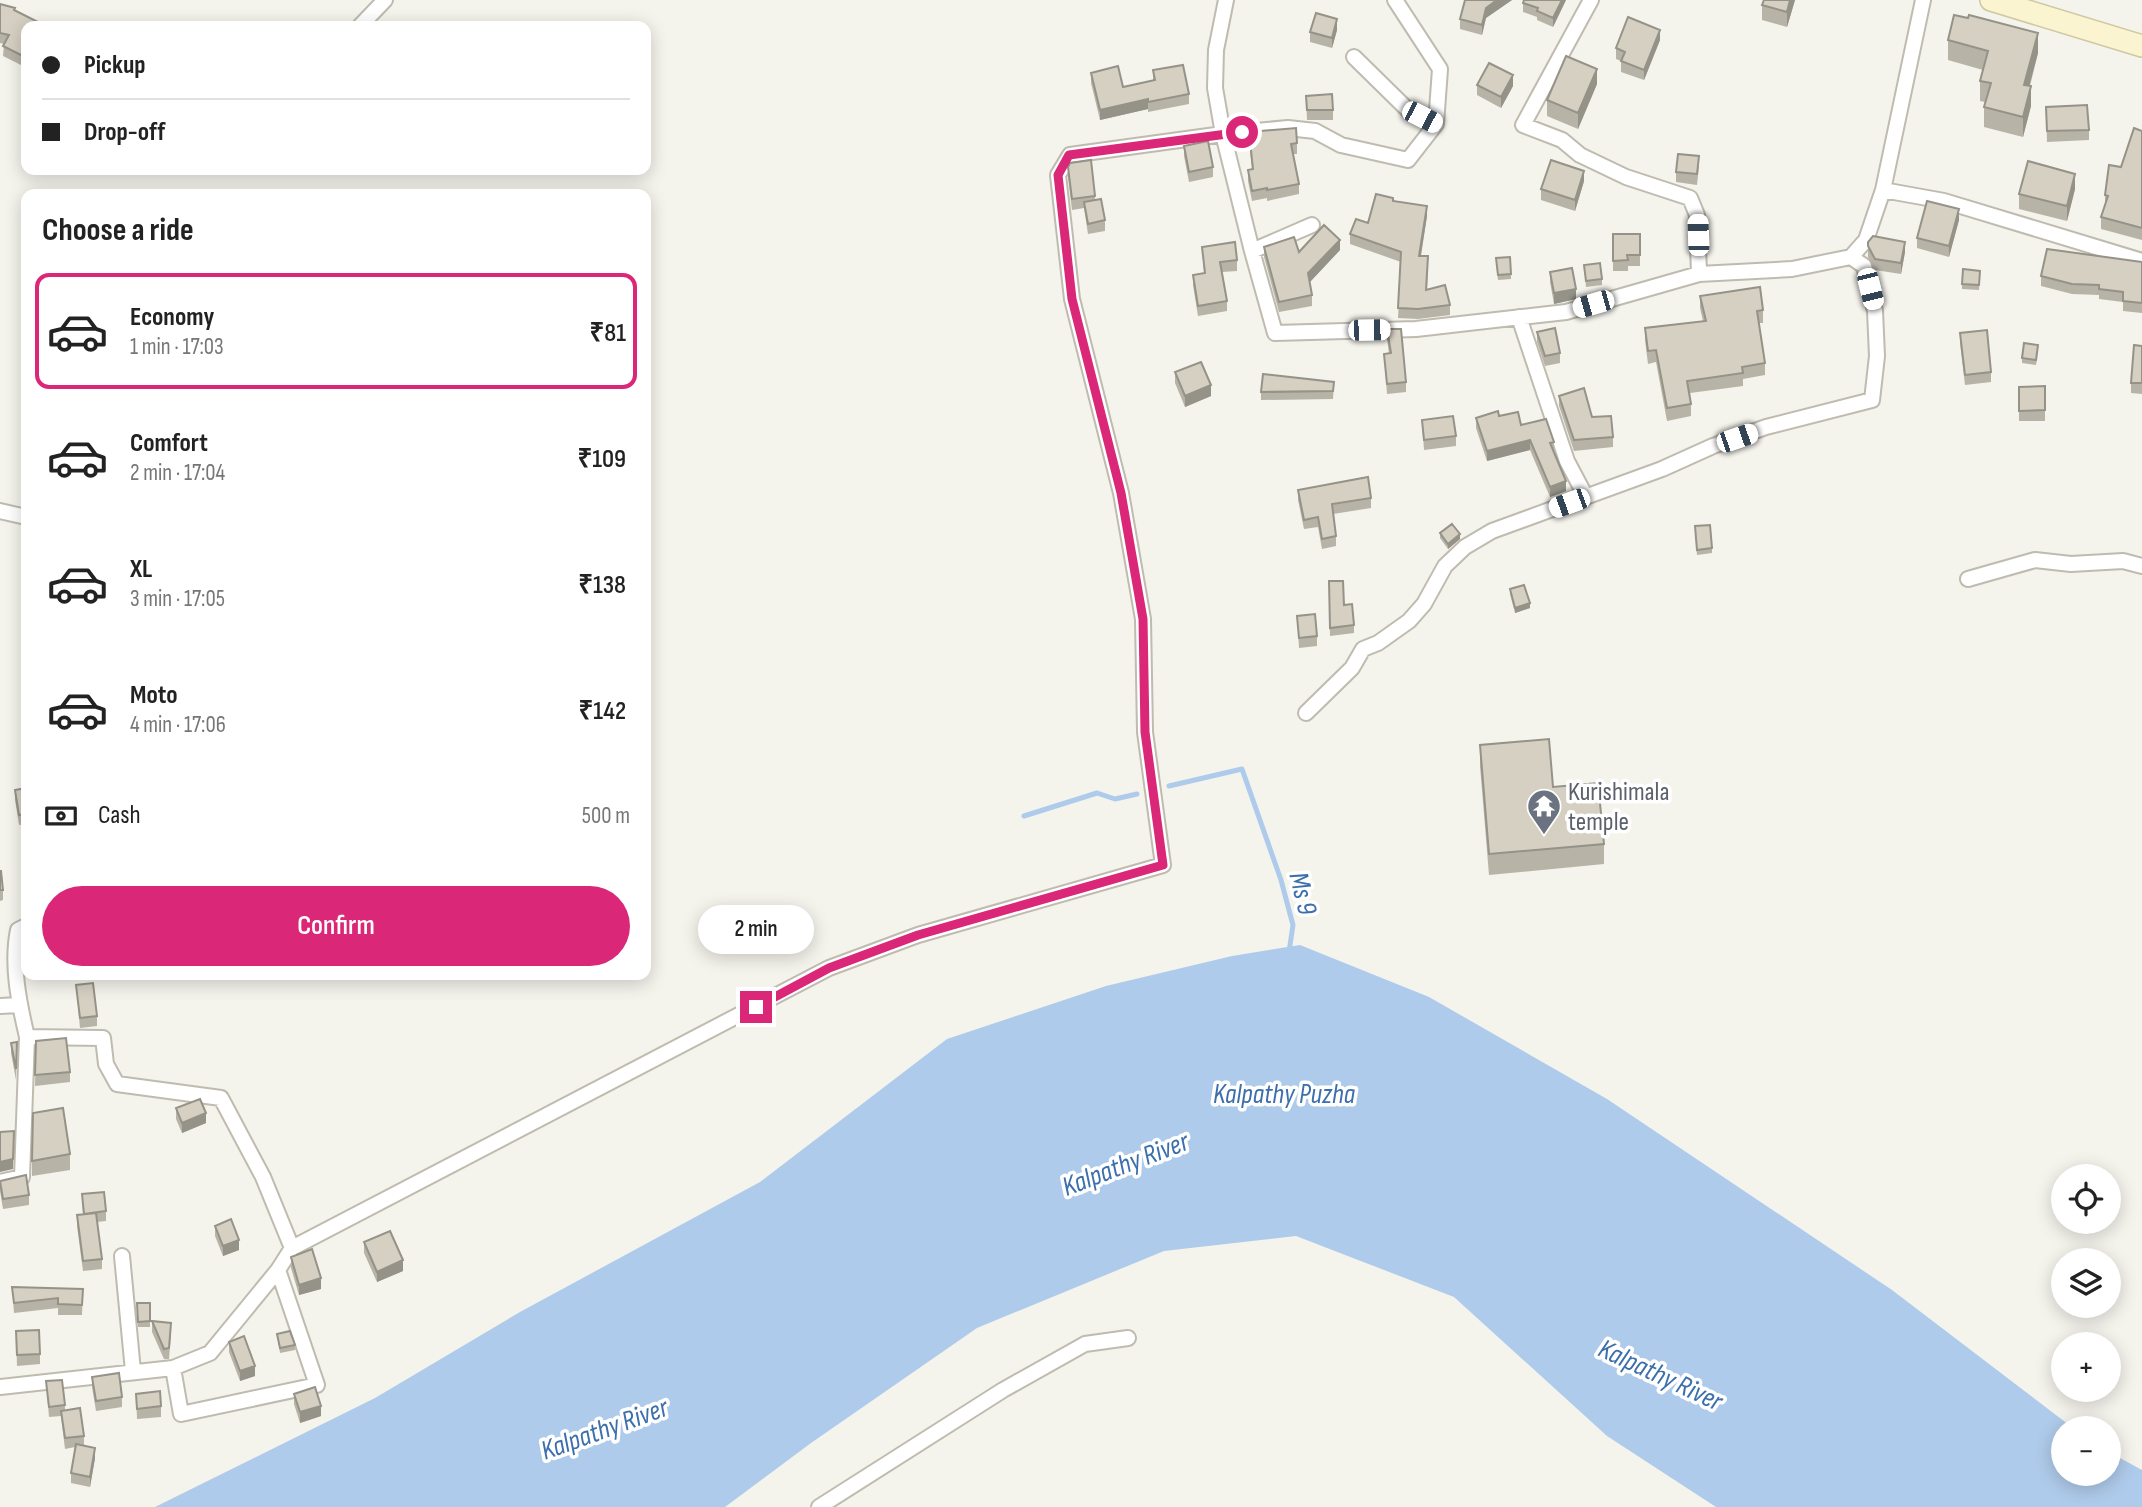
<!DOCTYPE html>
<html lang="en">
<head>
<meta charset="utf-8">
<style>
	body { margin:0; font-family:"Sofia Sans Condensed",sans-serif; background:#f6f6f6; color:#222; height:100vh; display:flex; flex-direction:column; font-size:26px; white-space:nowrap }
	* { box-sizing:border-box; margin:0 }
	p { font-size:23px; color:#767676 }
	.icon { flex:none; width:38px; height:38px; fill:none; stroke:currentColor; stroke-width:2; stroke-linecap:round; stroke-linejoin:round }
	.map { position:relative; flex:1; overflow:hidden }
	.sheet { position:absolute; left:21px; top:189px; width:630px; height:791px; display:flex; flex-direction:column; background:#fff; border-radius:14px; box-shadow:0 4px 18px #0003 }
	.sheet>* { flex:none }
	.top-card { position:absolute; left:21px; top:21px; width:630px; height:154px; border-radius:14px; box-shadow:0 4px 18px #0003; display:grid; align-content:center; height:154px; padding:0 21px; background:#fff }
	.controls { position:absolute; left:2051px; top:1164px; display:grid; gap:14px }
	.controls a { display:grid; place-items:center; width:70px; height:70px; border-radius:50%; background:#fff; box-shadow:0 4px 18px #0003; font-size:35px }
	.end { position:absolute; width:32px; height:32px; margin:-16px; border:9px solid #db2777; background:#fff; box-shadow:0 0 0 4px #fff }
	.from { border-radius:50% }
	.bubble { position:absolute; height:49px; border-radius:24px; background:#fff; box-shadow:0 4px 18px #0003; font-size:23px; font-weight:600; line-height:49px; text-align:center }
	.car { position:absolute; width:21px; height:42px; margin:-21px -10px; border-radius:9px; box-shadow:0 0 5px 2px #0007; background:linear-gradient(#fff 24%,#345 0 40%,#fff 0 76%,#345 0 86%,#fff 0) }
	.top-card b { display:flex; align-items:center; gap:24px; height:66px; font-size:26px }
	.top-card b+b { border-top:2px solid #e0e0e0 }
	.top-card i { width:18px; height:18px; background:#222 }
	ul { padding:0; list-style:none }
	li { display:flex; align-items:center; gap:21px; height:116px; margin:0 14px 10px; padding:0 7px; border:4px solid transparent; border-radius:14px }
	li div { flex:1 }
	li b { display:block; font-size:26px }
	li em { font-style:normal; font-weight:600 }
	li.selected { border-color:#db2777 }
	li>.icon { width:63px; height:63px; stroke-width:1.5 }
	h2 { padding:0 21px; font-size:32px; line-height:84px }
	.pay { display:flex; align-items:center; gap:18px; height:77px; padding:0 21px; font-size:26px }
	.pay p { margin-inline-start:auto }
	.action { display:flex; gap:14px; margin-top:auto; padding:14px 21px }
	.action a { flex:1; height:80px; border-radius:42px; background:#db2777; color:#fff; font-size:28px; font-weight:600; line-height:80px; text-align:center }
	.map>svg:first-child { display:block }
	.water { fill:#afcbeb }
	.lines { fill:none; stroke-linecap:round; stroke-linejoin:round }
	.stream { stroke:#afcbeb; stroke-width:5 }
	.street-casing { stroke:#bfbbaf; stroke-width:18 }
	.secondary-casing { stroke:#cfc8a0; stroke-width:24 }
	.street { stroke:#fff; stroke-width:14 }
	.secondary { stroke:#faf5d0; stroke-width:21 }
	.wall { fill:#b7b3a7 }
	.shaded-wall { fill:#959288 }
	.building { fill:#d5d0c2; stroke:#959288; stroke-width:2 }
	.route { stroke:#db2777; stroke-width:9 }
	.labels { text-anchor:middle; stroke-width:7; stroke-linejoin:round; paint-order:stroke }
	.worship-label { font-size:26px; fill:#5b616d; stroke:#fff; text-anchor:start }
	.water-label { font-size:28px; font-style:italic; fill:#3c6fab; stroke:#fff }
</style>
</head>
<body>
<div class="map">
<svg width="2142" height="1507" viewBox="0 0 2142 1507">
	<rect width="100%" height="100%" fill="#f4f3ec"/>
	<path class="water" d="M1300 945 1429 997 1607 1099 1892 1290 2073 1428H2063V1474H2109V1452L2142 1470V1507H1716L1607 1436 1454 1297 1296 1236 1164 1251 977 1328 811 1443 725 1507H155L375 1398 520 1312 760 1182 947 1039 1106 986 1232 956Z"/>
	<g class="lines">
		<path class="stream" d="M1169 786 1242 769 1281 880 1293 925 1289 952
			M1024 816 1097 793 1115 799 1137 794"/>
		<g class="street-casing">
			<path id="street" d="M1226 0 1216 50 1215 88 1223 134 1288 128 1315 131 1341 145 1408 160 1436 124
				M1591 0 1523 125 1562 140 1580 155 1626 177 1690 198 1697 215 1699 274
				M360 26 385 0
				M1354 57 1409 111 1436 124 1440 69 1395 0
				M1883 190 1944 201 2142 261
				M1252 251 1312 225
				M1519 317 1567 461 1586 497
				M0 511 26 517
				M1968 579 2035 560 2071 564 2123 561 2142 566
				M1306 713 1352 668 1363 649 1378 643 1409 621 1424 604 1445 566 1465 547 1492 531 1662 469 1713 446 1766 427 1872 400 1877 356 1875 311 1864 266 1851 257
				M26 926 18 930C11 965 19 1003 27 1037L103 1038 106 1064 117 1084 221 1098 263 1177 292 1248
				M0 1006 19 1005
				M0 1182 22 1177 27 1037
				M122 1256 133 1371
				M173 1368 181 1414 317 1385 278 1270
				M0 1387 173 1368 210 1353 278 1270 292 1248 829 968 918 935 1163 865 1145 732 1143 619 1121 493 1072 299 1058 175 1070 155 1223 134 1252 251 1275 333 1416 329 1566 312 1699 274 1792 269 1851 257 1866 240 1883 190 1923 0
				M819 1507 1003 1390 1085 1344 1128 1338"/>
		</g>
		<g class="secondary-casing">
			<path id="secondary" d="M1991 0 2142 46"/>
		</g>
		<use href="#street" class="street"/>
		<use href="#secondary" class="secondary"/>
	</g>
	<path class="wall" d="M1465 0H1512L1486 18 1482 35 1460 29V19Z
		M1566 0 1553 27 1537 20V17L1523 12V3Z
		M1764 0H1795L1787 27 1762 20V5Z
		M0 4 15 10 42 26H26V65L25 67 3 56 4 44 0 43Z
		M1337 30 1332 48 1310 42V32Z
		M1660 40 1644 80 1621 72V61L1616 59V48Z
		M1948 40 2038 53 2030 86 2031 106 2023 137 1984 127V107L1985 102 1980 101V81L1983 70 1948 60Z
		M1153 70 1189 94V104L1148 112V109L1100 120 1091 83V73L1123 87 1153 80Z
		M1597 84 1578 129 1547 116V100Z
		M1477 85 1513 86 1501 108 1477 95Z
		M1306 96 1333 110V120H1307Z
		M2046 107 2089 130V140L2047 142Z
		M2142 131V240L2101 229V217L2105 204V195Z
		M1249 132 1297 143V154H1293L1299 184V194L1267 201V198L1252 201 1248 181V170L1252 169 1249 142Z
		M1184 146 1213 167V177L1189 182 1184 156Z
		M1699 166 1697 185 1676 182V172Z
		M1068 167 1095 196V200L1105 220V231L1088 234 1084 208 1072 210 1068 177Z
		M1584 181 1575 211 1541 200V189Z
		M2075 189 2067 221 2019 209V194Z
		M1393 201 1427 216 1421 256 1428 267 1427 290 1450 305V315L1418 319 1398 318 1401 262 1350 244V234L1368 223Z
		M1959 220 1949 257 1917 248V238Z
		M1613 234H1640V266H1628V271H1613Z
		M1868 246 1905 252 1901 274 1875 270 1868 257Z
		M1202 247 1237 260V271L1222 272 1227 301V311L1198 316 1193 285V275L1204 273Z
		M1264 247 1299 252 1340 250 1310 282 1312 295V306L1279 312 1264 257Z
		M2142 262V313L2123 311V302L2099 299V295L2072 294 2041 286V276Z
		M1496 263 1511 274V279L1498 280Z
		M1584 265 1602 279V285L1586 287Z
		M1980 271 1979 290 1962 289V284Z
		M1550 272 1576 299 1554 304 1550 282Z
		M1700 296 1763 310V323H1759L1765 363V375L1743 379V386L1690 393 1691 404V416L1667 421 1656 362 1648 364 1645 340V328L1703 321 1700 308Z
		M1387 329 1406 382V392L1387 394 1384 354H1389L1387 339Z
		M1537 332 1560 353V363L1545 366 1537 342Z
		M1960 333 1991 372V382L1965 385 1960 343Z
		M2142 346V394L2131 393V383Z
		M2038 350 2036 365 2022 363V358Z
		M1175 372 1211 396 1185 407 1175 383Z
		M1334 382 1333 399 1261 400V392Z
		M2045 386V421H2019V387Z
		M1559 396 1613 437V447L1574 451 1559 406Z
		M1499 416 1521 425 1554 442V453L1566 491 1550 497 1530 450 1487 461 1476 428V418Z
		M1422 420 1456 436V446L1424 450Z
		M1298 490 1371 498V508L1333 514 1336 536V546L1322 549 1318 527 1304 529 1298 500Z
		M1695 531 1712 548V553L1697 555Z
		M1440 533 1460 539 1448 549 1440 538Z
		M1329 581 1344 605 1354 625V633L1330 636Z
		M1510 589 1530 608 1515 613 1510 594Z
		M1297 616 1317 636V646L1299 648Z
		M1480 745 1553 787 1604 844V864L1489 875 1480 766Z
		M26 788V824L19 825 15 800V790Z
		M0 871 3 890V900L0 901Z
		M76 985 97 1016V1026L80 1028Z
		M36 1041 70 1072V1082L35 1086Z
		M17 1042 16 1080 11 1053V1043Z
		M176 1108 206 1123 182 1133 176 1119Z
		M70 1154V1170L32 1176V1161Z
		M0 1181 29 1195V1205L3 1209 0 1191Z
		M82 1194 106 1211V1221L97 1222 102 1259V1269L83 1271 77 1226V1215H83Z
		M215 1226 239 1250 223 1256 215 1236Z
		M364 1242 403 1271 377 1282 364 1253Z
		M291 1257 321 1289 299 1295 291 1268Z
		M12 1287 83 1289 82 1315H58V1308L14 1313Z
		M150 1303V1327H138L137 1308Z
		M152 1321 171 1334 169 1359H164L152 1332Z
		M16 1331 40 1354V1364L17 1366Z
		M277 1334 295 1345V1350L280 1353Z
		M229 1342 255 1376 240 1381 229 1352Z
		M92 1377 122 1397V1407L96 1411 92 1387Z
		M46 1381 65 1405V1410L84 1436V1446L95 1458 90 1487 71 1483V1473L75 1447 65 1449 61 1416 49 1417Z
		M136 1394 161 1406V1417L137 1419Z
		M294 1394 321 1416 300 1423 294 1404Z"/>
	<path class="shaded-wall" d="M1497 0H1512L1486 18 1482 35V25L1486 8Z
		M1562 0H1566L1553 27V18Z
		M1790 0H1795L1787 27V12Z
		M1337 19V30L1332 48V38Z
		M1660 30V40L1644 80V70Z
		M2038 33V53L2024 105V85Z
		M1597 69V84L1578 129V113Z
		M1513 75V86L1501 108V97Z
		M2031 86V106L2023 137V117Z
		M1148 99V109L1100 120V110Z
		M1584 171V181L1575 211V200Z
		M2075 174V189L2067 221V206Z
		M1427 206V216L1419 266V256Z
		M1959 209V220L1949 257V246Z
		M1340 240V250L1308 284V273Z
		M1905 242V252L1901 274V263Z
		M1576 289V299L1554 304V293Z
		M1211 385V396L1185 407V396Z
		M1530 440V450L1487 461V451Z
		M1566 481V491L1550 497V487Z
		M1460 534V539L1448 549V544Z
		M1530 603V608L1515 613V608Z
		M206 1113V1123L182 1133V1123Z
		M14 1131 13 1169 0 1172V1162Z
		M239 1240V1250L223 1256V1246Z
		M403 1260V1271L377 1282V1272Z
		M321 1278V1289L299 1295V1285Z
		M255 1366V1376L240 1381V1371Z
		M321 1406V1416L300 1423V1412Z
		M95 1448V1458L90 1487V1477Z"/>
	<path class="building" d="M1465 0H1497L1486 8 1482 25 1460 19Z
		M1524 0H1562L1553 18 1537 11 1538 8 1523 3Z
		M1764 0H1790L1787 12 1762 5Z
		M0 4 15 8 14 10 42 24 40 26H26V54L25 57 3 46 9 35 0 33Z
		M1316 13 1337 19 1332 38 1310 32Z
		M1954 15 1968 18 1969 15 2038 33 2024 85 2031 86 2023 117 1984 107 1991 83 1980 81 1988 51 1948 40Z
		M1628 17 1660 30 1644 70 1621 61 1625 52 1616 48Z
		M1566 56 1597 69 1578 113 1547 100Z
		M1489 63 1513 75 1501 97 1477 85Z
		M1183 65 1189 94 1148 102V99L1100 110 1091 73 1118 66 1123 87 1155 80 1153 70Z
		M1332 94 1333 110H1307L1306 96Z
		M2087 105 2089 130 2047 131 2046 107Z
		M1296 128 1297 143 1291 144 1299 184 1267 190V188L1252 191 1248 170 1253 169 1249 132Z
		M2134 128 2142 131V228L2101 217 2108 196 2105 195 2109 165 2121 167Z
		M1208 141 1213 167 1189 172 1184 146Z
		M1678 154 1699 156 1697 174 1676 172Z
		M1091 160 1095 196 1072 199 1068 167 1070 163Z
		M1551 160 1584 171 1575 200 1541 189Z
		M2028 161 2075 174 2067 206 2019 194Z
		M1376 194 1393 198V201L1427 206 1419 256H1428L1426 290 1445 285 1450 305 1418 309 1398 308 1401 252 1350 234 1356 219 1368 223Z
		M1101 199 1105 220 1088 224 1084 202Z
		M1927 201 1959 209 1949 246 1917 238Z
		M1324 225 1340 240 1308 273 1312 295 1279 302 1264 247 1294 237 1299 252Z
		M1613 234H1640V255H1627L1628 260 1613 261Z
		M1873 236 1905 242 1901 263 1875 259 1868 246V242Z
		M1235 242 1237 260 1220 262 1227 301 1198 306 1193 275 1205 273 1202 247Z
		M2047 249 2142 262V303L2123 301V292L2099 289V285L2072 284 2041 276Z
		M1510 257 1511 274 1498 275 1496 258Z
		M1600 263 1602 279 1586 281 1584 265Z
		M1572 268 1576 289 1554 293 1550 272Z
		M1963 269 1980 271 1979 285 1962 284Z
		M1760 287 1763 310 1757 311 1765 363 1742 367 1743 373 1687 381 1691 404 1667 408 1656 350 1648 351 1645 328 1706 321 1700 296Z
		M1555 328 1560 353 1545 356 1537 332Z
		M1387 329H1401L1406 382 1387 384 1384 354 1391 353Z
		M1987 330 1991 372 1965 375 1960 333Z
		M2024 343 2038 345 2036 360 2022 358Z
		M2134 345 2142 346V383H2131Z
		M1201 362 1211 385 1185 396 1175 372Z
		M1263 374 1334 382 1333 391 1261 392Z
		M2045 386V410L2019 411V387Z
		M1584 388 1592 417 1611 416 1613 437 1574 440 1559 396Z
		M1498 411 1499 416 1518 412 1521 425 1546 419 1554 442 1550 443 1566 481 1550 487 1530 440 1487 451 1476 418Z
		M1453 416 1456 436 1424 440 1422 420Z
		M1368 477 1371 498 1332 504 1336 536 1322 539 1318 517 1304 520 1298 490Z
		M1452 524 1460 534 1448 544 1440 533Z
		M1710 525 1712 548 1697 550 1695 526Z
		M1329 581H1343L1344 605 1352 604 1354 625 1330 628Z
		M1524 585 1530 603 1515 608 1510 589Z
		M1315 614 1317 636 1299 638 1297 616Z
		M1549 739 1553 787 1598 783 1604 844 1489 854 1480 745Z
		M26 788V814L19 815 15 790Z
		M0 871H1L3 890H0Z
		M93 983 97 1016 80 1018 76 985Z
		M66 1038 70 1072 35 1075 36 1041Z
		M17 1042 16 1069 11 1043Z
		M200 1099 206 1113 182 1123 176 1108Z
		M63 1108 70 1154 32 1161 33 1113Z
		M14 1131 13 1159 0 1162V1132Z
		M26 1175 29 1195 3 1199 0 1181Z
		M104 1192 106 1211 84 1214 82 1194Z
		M96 1213 102 1259 83 1261 77 1215Z
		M231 1219 239 1240 223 1246 215 1226Z
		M390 1231 403 1260 377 1272 364 1242Z
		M312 1249 321 1278 299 1285 291 1257Z
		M12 1287 83 1289 82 1305 58 1304V1298L14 1303Z
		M137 1303H150V1321L138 1322Z
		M152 1321 171 1323 169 1348 164 1349Z
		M39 1330 40 1354 17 1355 16 1331Z
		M290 1331 295 1345 280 1348 277 1334Z
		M244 1336 255 1366 240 1371 229 1342Z
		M119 1373 122 1397 96 1401 92 1377Z
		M62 1380 65 1405 49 1407 46 1381Z
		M315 1387 321 1406 300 1412 294 1394Z
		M160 1391 161 1406 137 1409 136 1394Z
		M80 1408 84 1436 65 1438 61 1411Z
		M76 1444 95 1448 90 1477 71 1473Z"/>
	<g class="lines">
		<path class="route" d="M756 1007 829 968 918 935 1163 865 1145 732 1143 619 1121 493 1072 299 1058 175 1069 155 1242 132"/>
	</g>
	<defs>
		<g id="temple-pin" transform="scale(1.75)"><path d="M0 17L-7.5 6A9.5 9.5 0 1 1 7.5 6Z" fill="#6b7280" stroke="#fff"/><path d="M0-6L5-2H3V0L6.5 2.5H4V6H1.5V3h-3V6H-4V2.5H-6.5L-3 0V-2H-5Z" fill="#fff"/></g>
	</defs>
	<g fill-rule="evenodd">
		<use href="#temple-pin" x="1544" y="806"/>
	</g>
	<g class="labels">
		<g class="worship-label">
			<text x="1568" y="800">Kurishimala<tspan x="1568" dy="30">temple</tspan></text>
		</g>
		<g class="water-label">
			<text transform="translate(1304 893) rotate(76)" y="10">Ms 9</text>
			<text x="1284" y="1103">Kalpathy Puzha</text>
			<text transform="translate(1125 1163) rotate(-21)" y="10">Kalpathy River</text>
			<text transform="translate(1661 1374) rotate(25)" y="10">Kalpathy River</text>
			<text transform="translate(604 1428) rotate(-20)" y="10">Kalpathy River</text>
		</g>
	</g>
</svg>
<div class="controls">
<a><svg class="icon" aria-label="locate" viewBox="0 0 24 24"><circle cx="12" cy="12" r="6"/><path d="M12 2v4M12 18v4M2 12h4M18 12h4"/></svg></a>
<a><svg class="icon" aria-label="layers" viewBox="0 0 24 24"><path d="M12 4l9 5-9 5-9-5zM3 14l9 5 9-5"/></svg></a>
<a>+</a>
<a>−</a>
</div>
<i class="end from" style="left:1242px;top:132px"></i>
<i class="end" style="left:756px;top:1007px"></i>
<div class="bubble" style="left:698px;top:905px;width:116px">2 min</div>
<i class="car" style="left:1422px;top:117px;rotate:117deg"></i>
<i class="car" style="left:1698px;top:235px;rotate:358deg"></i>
<i class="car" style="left:1870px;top:289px;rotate:166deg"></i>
<i class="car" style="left:1593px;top:304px;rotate:254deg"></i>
<i class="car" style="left:1369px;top:330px;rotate:89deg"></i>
<i class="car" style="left:1737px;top:438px;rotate:71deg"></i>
<i class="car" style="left:1569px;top:503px;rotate:250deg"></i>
<div class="top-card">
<b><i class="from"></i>Pickup</b>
<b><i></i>Drop-off</b>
</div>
<section class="sheet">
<h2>Choose a ride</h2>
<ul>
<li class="selected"><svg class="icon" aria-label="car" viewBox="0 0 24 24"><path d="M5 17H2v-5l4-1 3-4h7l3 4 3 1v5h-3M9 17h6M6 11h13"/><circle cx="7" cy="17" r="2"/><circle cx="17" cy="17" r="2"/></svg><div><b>Economy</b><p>1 min · 17:03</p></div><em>₹81</em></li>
<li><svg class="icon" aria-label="car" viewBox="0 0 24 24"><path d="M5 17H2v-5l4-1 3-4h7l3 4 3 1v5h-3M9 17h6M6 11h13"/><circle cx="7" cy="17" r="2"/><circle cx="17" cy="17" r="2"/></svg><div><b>Comfort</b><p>2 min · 17:04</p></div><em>₹109</em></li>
<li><svg class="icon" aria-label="car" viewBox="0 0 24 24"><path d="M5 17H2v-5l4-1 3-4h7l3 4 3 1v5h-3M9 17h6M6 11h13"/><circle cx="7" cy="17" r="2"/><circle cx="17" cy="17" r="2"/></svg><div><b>XL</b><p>3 min · 17:05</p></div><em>₹138</em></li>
<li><svg class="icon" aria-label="car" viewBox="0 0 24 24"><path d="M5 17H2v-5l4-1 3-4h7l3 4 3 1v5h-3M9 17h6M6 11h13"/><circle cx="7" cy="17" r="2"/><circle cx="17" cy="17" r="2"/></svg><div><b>Moto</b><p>4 min · 17:06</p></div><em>₹142</em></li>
</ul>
<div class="pay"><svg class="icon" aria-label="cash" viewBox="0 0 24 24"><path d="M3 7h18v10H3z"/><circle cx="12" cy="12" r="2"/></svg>Cash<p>500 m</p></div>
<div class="action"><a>Confirm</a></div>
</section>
</div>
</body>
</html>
